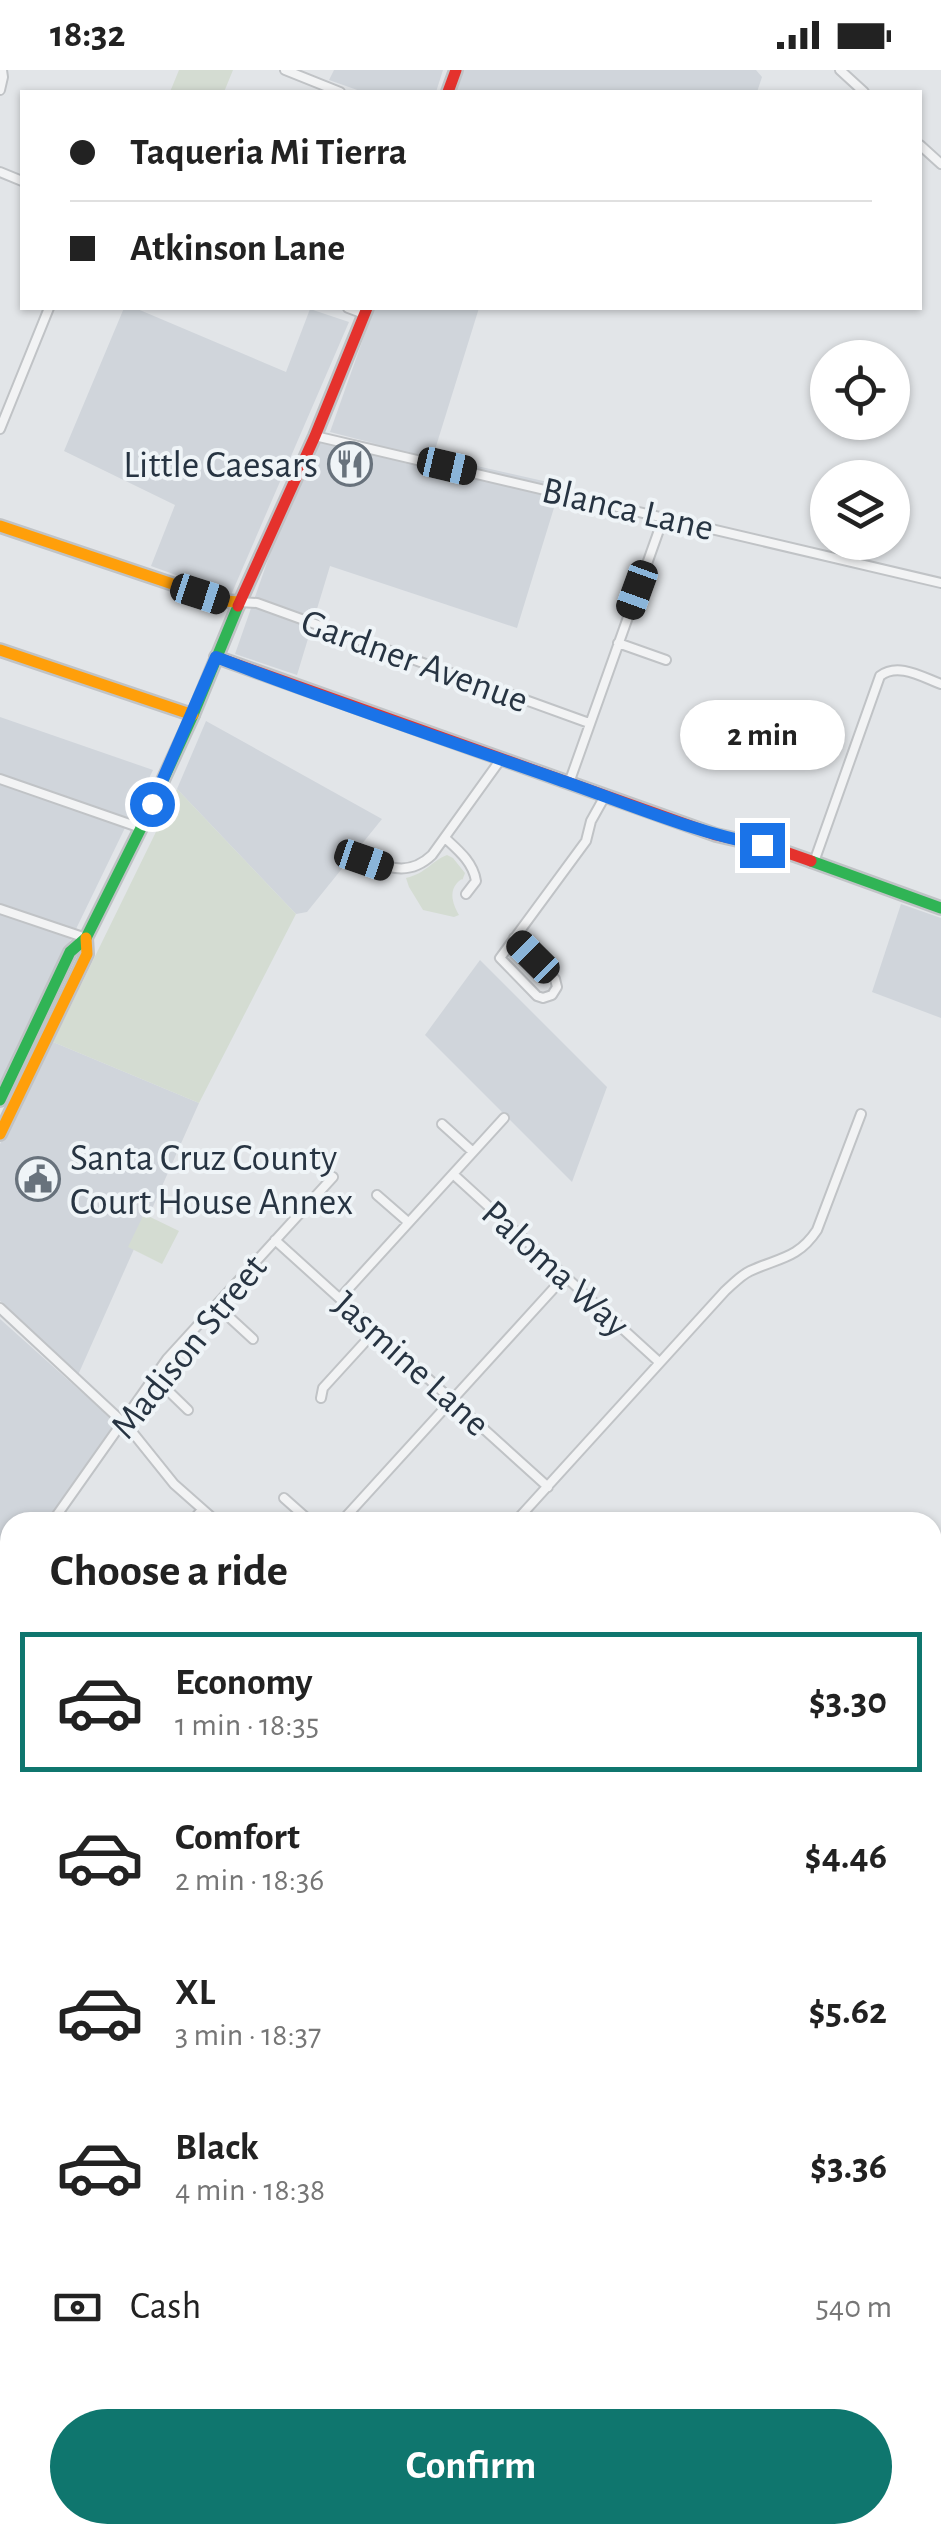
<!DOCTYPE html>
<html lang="en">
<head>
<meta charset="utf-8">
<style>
	body { margin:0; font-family:"Alegreya Sans",sans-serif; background:#f6f6f6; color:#222; height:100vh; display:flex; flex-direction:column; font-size:38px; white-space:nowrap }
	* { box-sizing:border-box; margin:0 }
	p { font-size:32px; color:#767676 }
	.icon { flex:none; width:55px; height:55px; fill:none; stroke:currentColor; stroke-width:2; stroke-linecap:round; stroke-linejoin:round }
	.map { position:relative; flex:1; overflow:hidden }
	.details { position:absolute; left:0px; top:1442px; width:942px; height:1032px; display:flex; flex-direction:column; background:#fff; border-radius:30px 30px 0 0; box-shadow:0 2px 8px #0004 }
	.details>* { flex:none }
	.banner { position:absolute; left:20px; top:20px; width:902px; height:220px; border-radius:0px; box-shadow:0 2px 8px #0004; display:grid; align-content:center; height:220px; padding:0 50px; background:#fff }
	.buttons { position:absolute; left:810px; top:270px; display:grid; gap:20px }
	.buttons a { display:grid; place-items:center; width:100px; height:100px; border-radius:50%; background:#fff; box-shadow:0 2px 8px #0004; font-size:50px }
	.end { position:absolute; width:45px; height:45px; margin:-22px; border:12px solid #1a73e8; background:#fff; box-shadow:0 0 0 5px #fff }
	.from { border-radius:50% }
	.bubble { position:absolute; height:70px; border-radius:35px; background:#fff; box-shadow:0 2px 8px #0004; font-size:32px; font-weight:600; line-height:70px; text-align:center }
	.car { position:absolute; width:30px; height:60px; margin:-30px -15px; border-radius:12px; box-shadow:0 0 8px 2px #0007; background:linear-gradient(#222 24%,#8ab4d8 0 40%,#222 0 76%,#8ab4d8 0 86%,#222 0) }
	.banner b { display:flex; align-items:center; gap:35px; height:95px; font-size:38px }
	.banner b+b { border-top:2px solid #e0e0e0 }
	.banner i { width:25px; height:25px; background:#222 }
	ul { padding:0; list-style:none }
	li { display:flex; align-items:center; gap:30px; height:140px; margin:0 20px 15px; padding:0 30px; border:5px solid transparent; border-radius:0px }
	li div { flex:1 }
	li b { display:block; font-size:38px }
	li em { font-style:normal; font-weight:600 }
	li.on { border-color:#0f766e }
	li>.icon { width:90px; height:90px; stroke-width:1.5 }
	h2 { padding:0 50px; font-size:45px; line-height:120px }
	.pay { display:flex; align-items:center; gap:25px; height:110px; padding:0 50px; font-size:38px }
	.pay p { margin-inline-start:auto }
	.button { display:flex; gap:20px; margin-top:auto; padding:20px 50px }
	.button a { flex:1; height:115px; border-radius:60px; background:#0f766e; color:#fff; font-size:40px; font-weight:600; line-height:115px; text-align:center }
	.status { display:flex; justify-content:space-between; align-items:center; height:70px; padding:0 50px; background:#fff; direction:ltr }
	.status svg { height:28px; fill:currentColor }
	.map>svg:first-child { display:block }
	.built { fill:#d0d5db }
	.green { fill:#d4dcd2 }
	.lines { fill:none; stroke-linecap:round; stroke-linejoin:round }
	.street-casing { stroke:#c0c3c6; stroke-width:12 }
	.fast-casing { stroke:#c0c3c6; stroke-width:16 }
	.slow-casing { stroke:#c0c3c6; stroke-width:16 }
	.jam-casing { stroke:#c0c3c6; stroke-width:16 }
	.street { stroke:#f2f3f4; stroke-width:8 }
	.fast { stroke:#30b455; stroke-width:11 }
	.slow { stroke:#ff9f0a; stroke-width:11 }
	.jam { stroke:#e5322d; stroke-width:11 }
	.route { stroke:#1a73e8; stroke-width:12 }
	.labels { text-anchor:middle; stroke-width:8; stroke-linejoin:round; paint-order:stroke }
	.poi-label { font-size:38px; fill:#273442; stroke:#eff4f7; text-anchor:end }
	.street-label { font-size:38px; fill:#273442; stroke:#eff4f7 }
</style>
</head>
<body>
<div class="status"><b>18:32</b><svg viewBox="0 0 49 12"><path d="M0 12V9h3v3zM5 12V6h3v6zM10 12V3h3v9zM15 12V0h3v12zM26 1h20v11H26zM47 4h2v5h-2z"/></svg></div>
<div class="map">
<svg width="941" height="2474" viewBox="0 0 941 2474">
	<rect width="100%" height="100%" fill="#e2e5e8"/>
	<path class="built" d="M334 0H443L436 22H363L329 10Z
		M459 0H756L762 7 757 22H451Z
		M124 238H135L286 302 310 239 349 252 231 525 151 496 175 435 64 381Z
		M374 238H479L433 386 561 415 517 558 330 496 297 605 235 584 271 481 323 363 377 374 330 362Z
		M0 647 153 700 0 1016Z
		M206 651 382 749 307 842 296 844 177 719Z
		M901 834 941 848V948L872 922Z
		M480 890 607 1017 572 1112 425 965Z
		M53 972 199 1033 78 1305 0 1231V1074Z
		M0 1249 115 1352 51 1452H10V1518L0 1533Z
		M636 2465H862L864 2474H638Z"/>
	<path class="green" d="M179 0H233L224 22H170Z
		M177 719 296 844 199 1033 53 972Z
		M447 785 453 788 465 803C460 816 466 804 457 813 448 823 454 836 459 845L454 847 423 840 409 817 406 808C427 803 431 791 447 785Z
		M144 1144 179 1161 162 1194 128 1177Z"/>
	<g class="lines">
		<g class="street-casing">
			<path id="street" d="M285 0 340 22
				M840 0 864 22
				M0 20 3 7 2 0
				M920 75 941 94
				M0 102 22 111
				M348 238 364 244
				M0 359 49 238
				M315 366 941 513
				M239 532 257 533 589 653
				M618 573 666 590
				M0 709 141 758
				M569 713 664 446
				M445 768C458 780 473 792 476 811L466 824
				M364 790C390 798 410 806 432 785L501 689
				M814 792 880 606C898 592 922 607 941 614
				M0 839 86 868
				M514 868 555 909 557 917 552 925 543 928 537 926 500 888 586 771 591 751 605 726
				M442 1054 473 1082
				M453 1104 659 1292
				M377 1125 408 1152
				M275 1170 548 1417
				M340 1228 504 1048
				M216 1235 253 1269
				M0 1238 129 1358 174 1414 217 1452
				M154 1307 188 1340
				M321 1328 323 1318 375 1261
				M284 1428 311 1452
				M52 1452 167 1289 333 1107
				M191 1452 202 1440
				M341 1452 565 1206
				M515 1452 725 1221C733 1214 741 1205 750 1201 778 1188 798 1189 817 1160L861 1044
				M0 1528 10 1514
				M0 1792 10 1772
				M0 1907 10 1916
				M0 2077 10 2082
				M0 2149 10 2130
				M0 2204 10 2209
				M281 2465V2474
				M381 2465 383 2474
				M496 2465 498 2474
				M152 2474 156 2465"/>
		</g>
		<g class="fast-casing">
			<path id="fast" d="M811 791 941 838
				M0 1030 70 882 86 868 141 758 193 645 238 536
				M0 1617 10 1627
				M0 2414 10 2420
				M626 2465 628 2474"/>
		</g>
		<g class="slow-casing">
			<path id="slow" d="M0 456 223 531 239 532
				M0 580 193 645
				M0 1064 87 884 86 868
				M86 2465 101 2474"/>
		</g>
		<g class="jam-casing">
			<path id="jam" d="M448 22 456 0
				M238 536 315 366 367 238
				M216 587 716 765 774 778 811 791"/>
		</g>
		<use href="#street" class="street"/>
		<use href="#fast" class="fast"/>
		<use href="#slow" class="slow"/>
		<use href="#jam" class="jam"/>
	</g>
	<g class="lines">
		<path class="route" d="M152 734 216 587C329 631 443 669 557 709 624 732 692 762 762 775"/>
	</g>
	<defs>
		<g id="restaurant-ring" transform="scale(2.25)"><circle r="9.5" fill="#eff4f7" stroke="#68727c" stroke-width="1.5"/><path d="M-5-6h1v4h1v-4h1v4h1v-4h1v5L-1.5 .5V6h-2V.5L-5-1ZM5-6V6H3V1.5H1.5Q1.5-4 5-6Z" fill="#68727c"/></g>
		<g id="civic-ring" transform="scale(2.25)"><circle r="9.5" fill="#eff4f7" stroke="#68727c" stroke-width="1.5"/><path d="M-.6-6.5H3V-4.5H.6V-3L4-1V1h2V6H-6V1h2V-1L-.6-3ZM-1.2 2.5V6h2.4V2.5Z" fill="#68727c"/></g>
	</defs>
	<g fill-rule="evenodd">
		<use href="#restaurant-ring" x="350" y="394"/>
		<use href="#civic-ring" x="38" y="1109"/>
	</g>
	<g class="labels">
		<g class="poi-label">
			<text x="318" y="407">Little Caesars</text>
			<text x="70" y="1100" text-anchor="start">Santa Cruz County<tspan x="70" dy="44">Court House Annex</tspan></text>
		</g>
		<g class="street-label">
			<text transform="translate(628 438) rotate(13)" y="13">Blanca Lane</text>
			<text transform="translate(415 590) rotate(20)" y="13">Gardner Avenue</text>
			<text transform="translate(556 1198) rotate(42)" y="13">Paloma Way</text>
			<text transform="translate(188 1276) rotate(-51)" y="13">Madison Street</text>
			<text transform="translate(412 1293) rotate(42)" y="13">Jasmine Lane</text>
		</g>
	</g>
</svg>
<div class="buttons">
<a><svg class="icon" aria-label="locate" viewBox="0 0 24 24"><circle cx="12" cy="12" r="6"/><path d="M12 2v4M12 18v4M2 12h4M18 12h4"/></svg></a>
<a><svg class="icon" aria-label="layers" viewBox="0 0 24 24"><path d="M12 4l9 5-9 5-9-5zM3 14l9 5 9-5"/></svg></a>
</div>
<i class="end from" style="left:152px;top:734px"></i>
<i class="end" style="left:762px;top:775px"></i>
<div class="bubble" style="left:680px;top:630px;width:165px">2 min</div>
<i class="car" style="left:447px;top:396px;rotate:103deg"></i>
<i class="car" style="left:637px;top:520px;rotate:200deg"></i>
<i class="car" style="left:200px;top:524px;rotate:108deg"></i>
<i class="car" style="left:364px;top:790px;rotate:109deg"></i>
<i class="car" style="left:533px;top:887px;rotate:315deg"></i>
<div class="banner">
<b><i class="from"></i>Taqueria Mi Tierra</b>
<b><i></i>Atkinson Lane</b>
</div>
<section class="details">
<h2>Choose a ride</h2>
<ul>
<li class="on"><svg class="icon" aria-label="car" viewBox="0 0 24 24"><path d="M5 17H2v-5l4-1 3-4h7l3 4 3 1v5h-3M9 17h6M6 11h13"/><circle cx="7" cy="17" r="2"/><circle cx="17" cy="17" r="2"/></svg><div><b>Economy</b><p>1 min · 18:35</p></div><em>$3.30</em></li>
<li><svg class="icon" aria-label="car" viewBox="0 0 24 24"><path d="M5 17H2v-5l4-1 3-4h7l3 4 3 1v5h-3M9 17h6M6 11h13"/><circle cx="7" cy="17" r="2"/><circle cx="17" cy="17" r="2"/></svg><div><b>Comfort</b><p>2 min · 18:36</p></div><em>$4.46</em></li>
<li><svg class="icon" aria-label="car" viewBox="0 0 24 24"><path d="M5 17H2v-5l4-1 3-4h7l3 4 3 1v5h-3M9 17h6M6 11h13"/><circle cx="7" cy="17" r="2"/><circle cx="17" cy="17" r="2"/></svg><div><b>XL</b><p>3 min · 18:37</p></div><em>$5.62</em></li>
<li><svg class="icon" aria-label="car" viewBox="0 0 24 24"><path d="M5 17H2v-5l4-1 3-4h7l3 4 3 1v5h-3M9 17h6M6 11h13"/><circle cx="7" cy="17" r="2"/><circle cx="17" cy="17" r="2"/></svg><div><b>Black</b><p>4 min · 18:38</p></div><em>$3.36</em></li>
</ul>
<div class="pay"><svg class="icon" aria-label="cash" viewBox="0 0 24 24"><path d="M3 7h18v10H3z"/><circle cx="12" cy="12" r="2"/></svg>Cash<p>540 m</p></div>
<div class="button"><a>Confirm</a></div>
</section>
</div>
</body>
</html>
